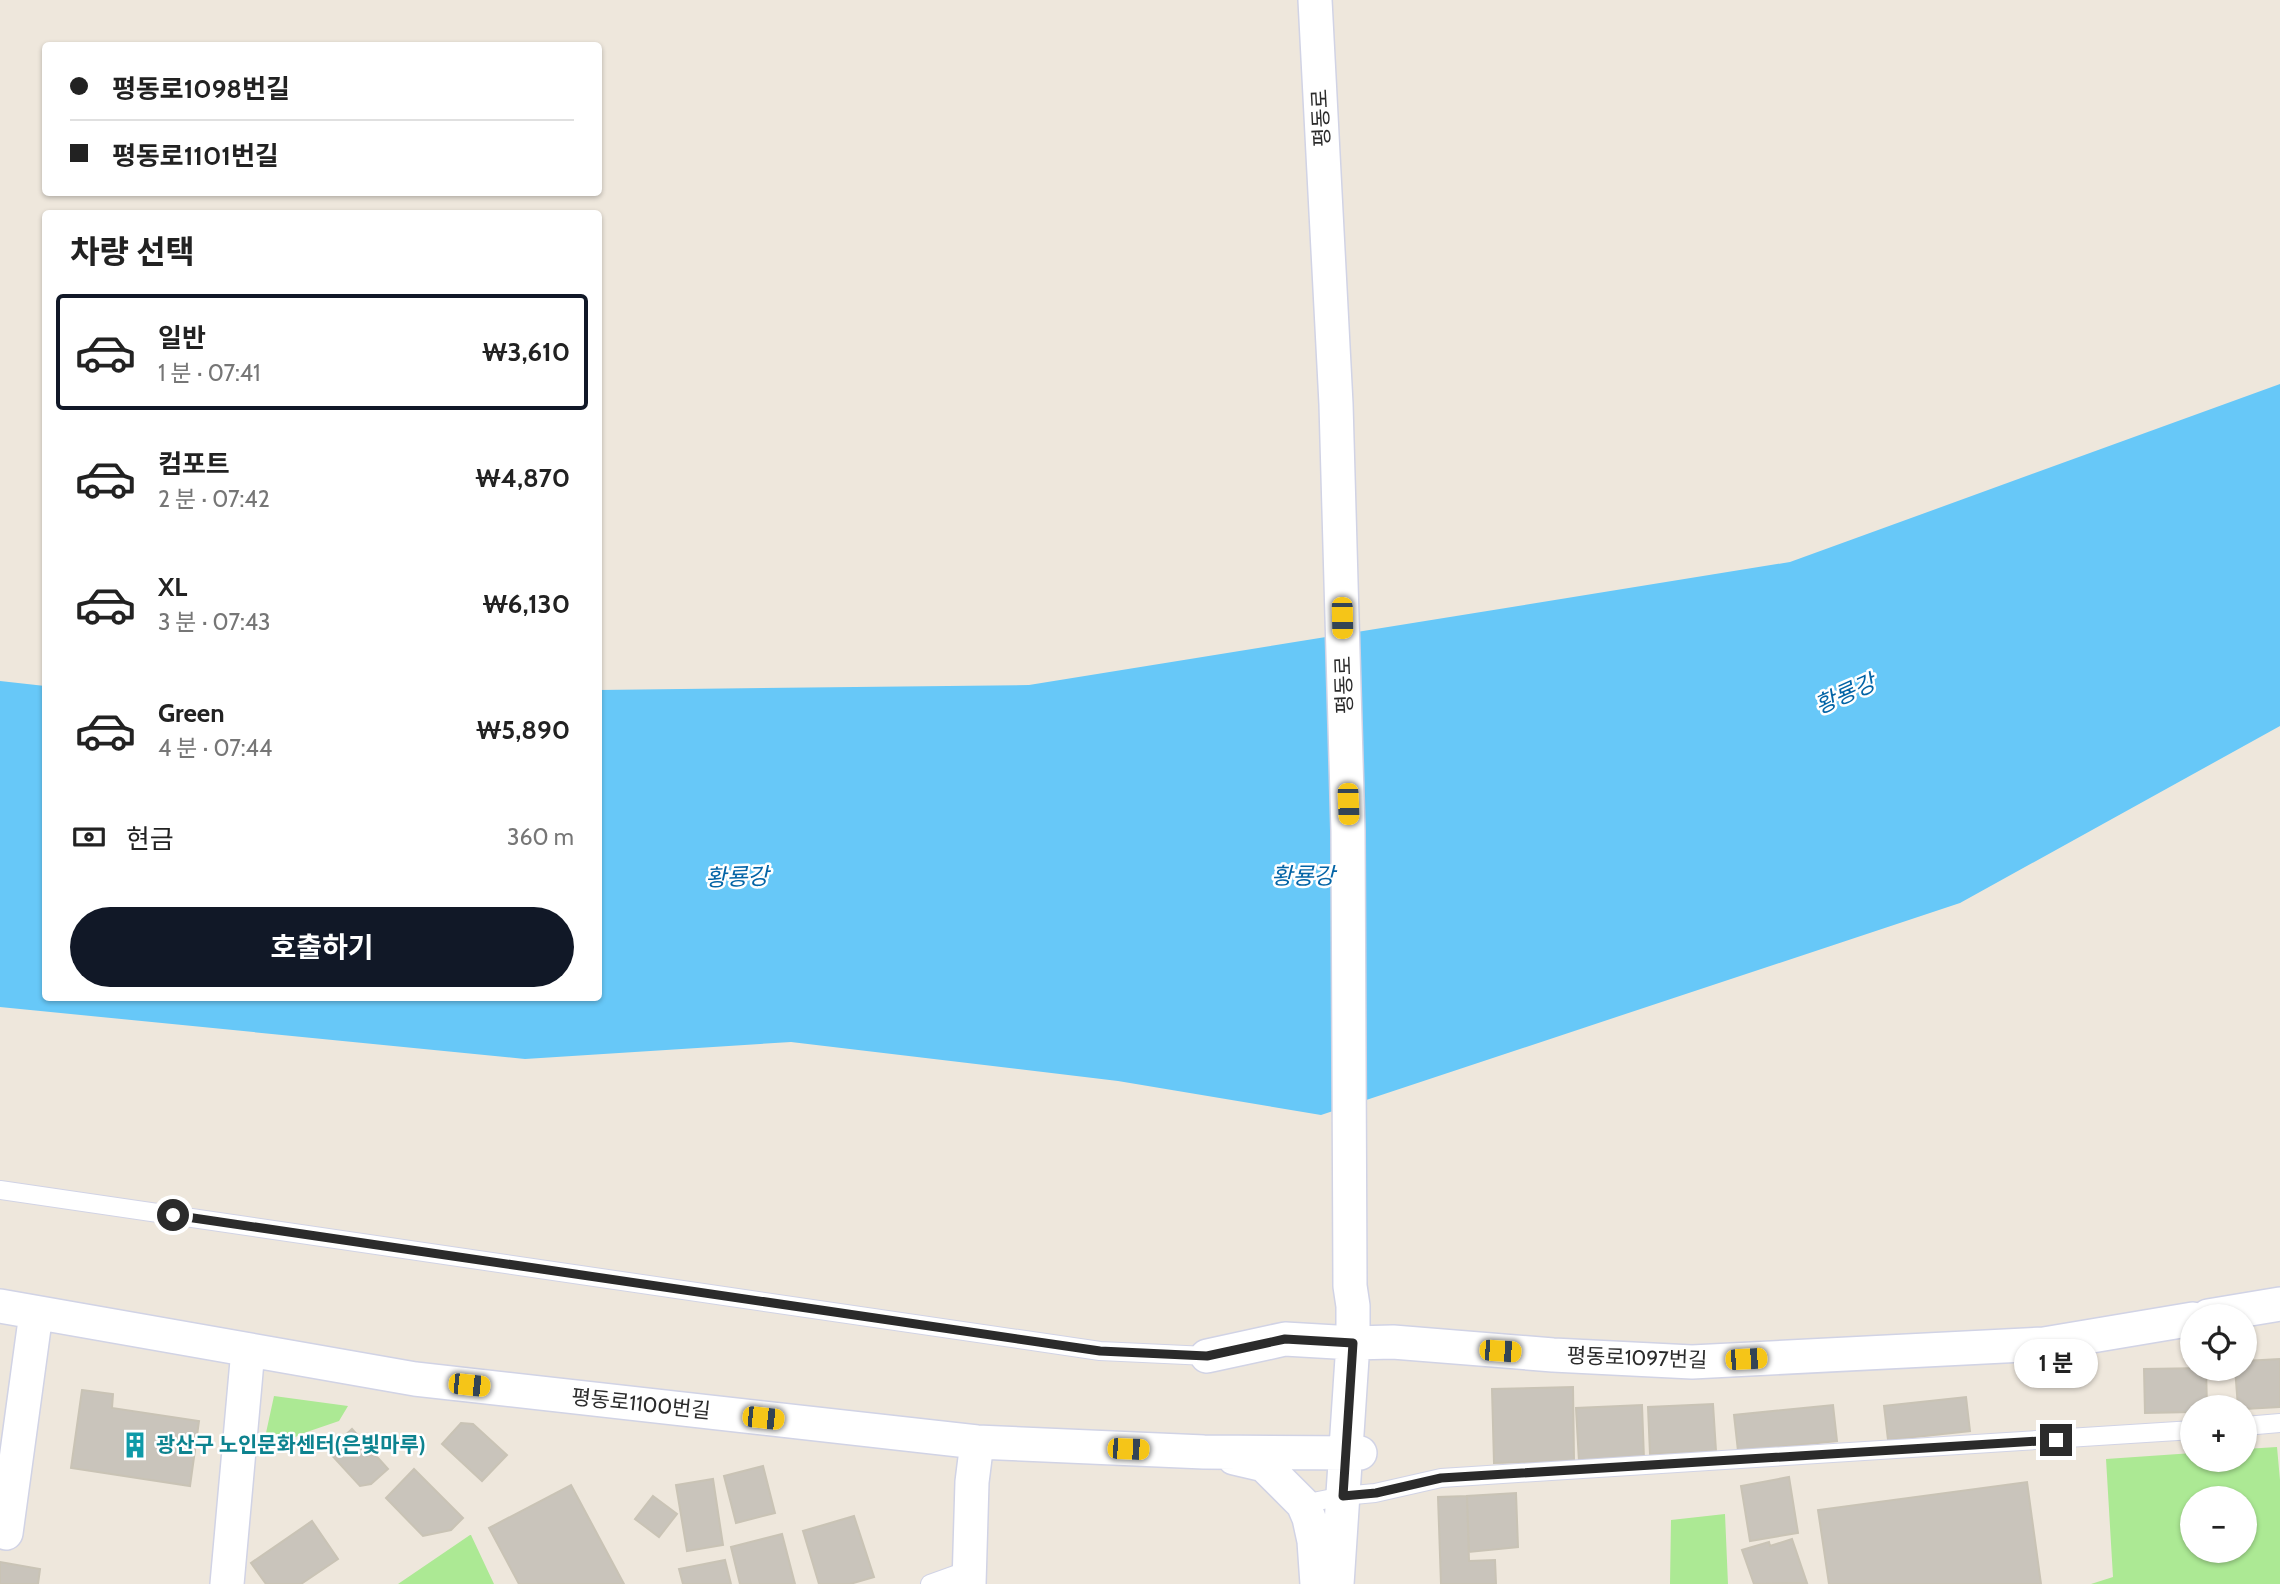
<!DOCTYPE html>
<html lang="ko">
<head>
<meta charset="utf-8">
<style>
	body { margin:0; font-family:Cabin,"Noto Sans KR",sans-serif; background:#f6f6f6; color:#222; height:100vh; display:flex; flex-direction:column; font-size:26px; white-space:nowrap }
	* { box-sizing:border-box; margin:0 }
	p { font-size:23px; color:#767676 }
	.icon { flex:none; width:38px; height:38px; fill:none; stroke:currentColor; stroke-width:2; stroke-linecap:round; stroke-linejoin:round }
	.map { position:relative; flex:1; overflow:hidden }
	.drawer { position:absolute; left:42px; top:210px; width:560px; height:791px; display:flex; flex-direction:column; background:#fff; border-radius:7px; box-shadow:0 2px 5px #0004 }
	.drawer>* { flex:none }
	.top-card { position:absolute; left:42px; top:42px; width:560px; height:154px; border-radius:7px; box-shadow:0 2px 5px #0004; display:grid; align-content:center; height:154px; padding:0 28px; background:#fff }
	.tools { position:absolute; left:2180px; top:1304px; display:grid; gap:14px }
	.tools a { display:grid; place-items:center; width:77px; height:77px; border-radius:50%; background:#fff; box-shadow:0 2px 5px #0004; font-size:35px }
	.end { position:absolute; width:32px; height:32px; margin:-16px; border:9px solid #2b2b2b; background:#fff; box-shadow:0 0 0 4px #fff }
	.from { border-radius:50% }
	.bubble { position:absolute; height:49px; border-radius:24px; background:#fff; box-shadow:0 2px 5px #0004; font-size:23px; font-weight:700; line-height:49px; text-align:center }
	.car { position:absolute; width:21px; height:42px; margin:-21px -10px; border-radius:9px; box-shadow:0 0 5px 2px #0007; background:linear-gradient(#f5c518 24%,#345 0 40%,#f5c518 0 76%,#345 0 86%,#f5c518 0) }
	.top-card b { display:flex; align-items:center; gap:24px; height:66px; font-size:26px }
	.top-card b+b { border-top:2px solid #e0e0e0 }
	.top-card i { width:18px; height:18px; background:#222 }
	ul { padding:0; list-style:none }
	li { display:flex; align-items:center; gap:21px; height:116px; margin:0 14px 10px; padding:0 14px; border:4px solid transparent; border-radius:7px }
	li div { flex:1 }
	li b { display:block; font-size:26px }
	li em { font-style:normal; font-weight:700 }
	li.selected { border-color:#111827 }
	li>.icon { width:63px; height:63px; stroke-width:1.5 }
	h2 { padding:0 28px; font-size:32px; line-height:84px }
	.pay { display:flex; align-items:center; gap:18px; height:77px; padding:0 28px; font-size:26px }
	.pay p { margin-inline-start:auto }
	.action { display:flex; gap:14px; margin-top:auto; padding:14px 28px }
	.action a { flex:1; height:80px; border-radius:42px; background:#111827; color:#fff; font-size:28px; font-weight:700; line-height:80px; text-align:center }
	.map>svg:first-child { display:block }
	.green { fill:#ace994; fill-rule:evenodd }
	.water { fill:#67c8f8 }
	.building { fill:#c9c4bb; stroke:#c9c3b5; stroke-width:2 }
	.lines { fill:none; stroke-linecap:round; stroke-linejoin:round }
	.lane-casing { stroke:#d1d3e5; stroke-width:20 }
	.street-casing { stroke:#d1d3e5; stroke-width:36 }
	.lane { stroke:#fff; stroke-width:18 }
	.street { stroke:#fff; stroke-width:33 }
	.route { stroke:#2b2b2b; stroke-width:9 }
	.labels { text-anchor:middle; stroke-width:5; stroke-linejoin:round; paint-order:stroke }
	.street-label { font-size:21px; fill:#2b2b2b; stroke:#fff }
	.culture-label { font-size:21px; font-weight:bold; fill:#0d838f; stroke:#fff; text-anchor:start }
	.water-label { font-size:23px; font-style:italic; fill:#0364a6; stroke:#fff }
</style>
</head>
<body>
<div class="map">
<svg width="2280" height="1584" viewBox="0 0 2280 1584">
	<rect width="100%" height="100%" fill="#eee7dc"/>
	<path class="green" d="M274 1396 348 1406 339 1421 301 1434 261 1456Z
		M2277 1447 2280 1480V1584H2091L2113 1577 2106 1459 2193 1453V1460H2245V1449ZM2193 1498H2245V1550H2193Z
		M1725 1514 1728 1584H1670L1671 1520Z
		M471 1535 494 1584H398L470 1535Z"/>
	<path class="water" d="M2280 384V726L1960 903 1321 1115 1118 1081 791 1042 525 1059 0 1007V681L45 686 46 998H598L599 690 1029 685 1790 562Z"/>
	<path class="building" d="M2280 1359V1407L2245 1409V1407H2238L2235 1368H2245V1361Z
		M2206 1368 2207 1407H2193V1412L2145 1413 2144 1369Z
		M1573 1387 1574 1461 1494 1463 1492 1389Z
		M82 1390 113 1394 112 1408 199 1421 190 1486 71 1468Z
		M1966 1397 1970 1431 1888 1440 1884 1406Z
		M1713 1404 1716 1451 1650 1454 1648 1407Z
		M1642 1405 1644 1459 1579 1462 1576 1408Z
		M1833 1405 1837 1441 1738 1451 1734 1415Z
		M461 1423 473 1424 507 1455 482 1481 442 1444Z
		M352 1429 388 1469 371 1484 360 1486 328 1451Z
		M763 1466 775 1513 736 1523 724 1476Z
		M414 1469 463 1518 451 1530 423 1536 386 1498Z
		M1789 1477 1798 1533 1750 1541 1741 1486Z
		M713 1479 723 1545 687 1551 676 1485Z
		M2027 1482 2041 1584H1829L1818 1510Z
		M571 1485 624 1584H519L489 1528Z
		M1516 1493 1518 1547 1469 1552 1467 1496Z
		M653 1496 677 1514 659 1537 635 1519Z
		M1467 1496 1469 1561 1495 1560 1496 1584H1441L1438 1497Z
		M854 1516 874 1577 850 1584H819L803 1531Z
		M312 1521 338 1559 301 1584H266L251 1563Z
		M782 1534 795 1584H740L731 1547Z
		M1792 1539 1807 1583 1754 1584 1742 1550 1769 1542 1770 1546Z
		M725 1560 731 1584H683L679 1569Z
		M0 1562 40 1569 38 1584H0Z"/>
	<g class="lines">
		<g class="lane-casing">
			<path id="lane" d="M0 1190 1100 1351 1207 1356
				M2245 1426 2280 1423
				M1303 1504 1343 1496 1375 1493 1441 1478 2193 1430
				M930 1584 969 1570"/>
		</g>
		<g class="street-casing">
			<path id="street" d="M1315 0 1336 404 1348 831 1350 1286 1353 1306V1343L1337 1584
				M0 1306 415 1379 977 1442 1204 1452 1360 1453
				M2208 1316 2280 1304
				M1207 1356 1285 1339 1353 1343 1393 1342 1553 1355 1692 1362 2044 1344 2193 1319
				M1234 1458 1264 1465 1303 1504 1309 1518 1314 1541 1317 1584
				M6 1533 36 1313
				M227 1584 248 1350
				M969 1584 972 1482 977 1442"/>
		</g>
		<use href="#lane" class="lane"/>
		<use href="#street" class="street"/>
	</g>
	<g class="lines">
		<path class="route" d="M173 1215 1100 1351 1207 1356 1285 1339 1353 1343 1343 1496 1376 1493 1441 1478 2056 1440"/>
	</g>
	<defs>
		<g id="building-bare" transform="scale(2.1)"><path d="M-4-6H4V6H1V3H-1V6H-4ZM-2.5-4.3h1.7v1.8h-1.7ZM.8-4.3h1.7v1.8H.8ZM-2.5-1h1.7V.8h-1.7ZM.8-1h1.7V.8H.8Z" fill="#0f9aa8" stroke="#fff" stroke-width="2.5" paint-order="stroke"/></g>
	</defs>
	<g fill-rule="evenodd">
		<use href="#building-bare" x="135" y="1445"/>
	</g>
	<g class="labels">
		<g class="street-label">
			<text transform="translate(1321 118) rotate(-93)" y="7">평동로</text>
			<text transform="translate(1344 685) rotate(-92)" y="7">평동로</text>
			<text transform="translate(1637 1358) rotate(2)" y="7">평동로1097번길</text>
			<text transform="translate(641 1404) rotate(6)" y="7">평동로1100번길</text>
		</g>
		<g class="culture-label">
			<text x="156" y="1452">광산구 노인문화센터(은빛마루)</text>
		</g>
		<g class="water-label">
			<text transform="translate(1845 694) rotate(-24)" y="8">황룡강</text>
			<text x="1303" y="884">황룡강</text>
			<text transform="translate(737 877) rotate(-2)" y="8">황룡강</text>
		</g>
	</g>
</svg>
<div class="tools">
<a><svg class="icon" aria-label="locate" viewBox="0 0 24 24"><circle cx="12" cy="12" r="6"/><path d="M12 2v4M12 18v4M2 12h4M18 12h4"/></svg></a>
<a>+</a>
<a>−</a>
</div>
<i class="end from" style="left:173px;top:1215px"></i>
<i class="end" style="left:2056px;top:1440px"></i>
<div class="bubble" style="left:2014px;top:1339px;width:84px">1 분</div>
<i class="car" style="left:1342px;top:618px;rotate:179deg"></i>
<i class="car" style="left:1348px;top:804px;rotate:178deg"></i>
<i class="car" style="left:1500px;top:1351px;rotate:94deg"></i>
<i class="car" style="left:1746px;top:1359px;rotate:87deg"></i>
<i class="car" style="left:469px;top:1385px;rotate:96deg"></i>
<i class="car" style="left:763px;top:1418px;rotate:96deg"></i>
<i class="car" style="left:1128px;top:1449px;rotate:92deg"></i>
<div class="top-card">
<b><i class="from"></i>평동로1098번길</b>
<b><i></i>평동로1101번길</b>
</div>
<section class="drawer">
<h2>차량 선택</h2>
<ul>
<li class="selected"><svg class="icon" aria-label="car" viewBox="0 0 24 24"><path d="M5 17H2v-5l4-1 3-4h7l3 4 3 1v5h-3M9 17h6M6 11h13"/><circle cx="7" cy="17" r="2"/><circle cx="17" cy="17" r="2"/></svg><div><b>일반</b><p>1 분 · 07:41</p></div><em>₩3,610</em></li>
<li><svg class="icon" aria-label="car" viewBox="0 0 24 24"><path d="M5 17H2v-5l4-1 3-4h7l3 4 3 1v5h-3M9 17h6M6 11h13"/><circle cx="7" cy="17" r="2"/><circle cx="17" cy="17" r="2"/></svg><div><b>컴포트</b><p>2 분 · 07:42</p></div><em>₩4,870</em></li>
<li><svg class="icon" aria-label="car" viewBox="0 0 24 24"><path d="M5 17H2v-5l4-1 3-4h7l3 4 3 1v5h-3M9 17h6M6 11h13"/><circle cx="7" cy="17" r="2"/><circle cx="17" cy="17" r="2"/></svg><div><b>XL</b><p>3 분 · 07:43</p></div><em>₩6,130</em></li>
<li><svg class="icon" aria-label="car" viewBox="0 0 24 24"><path d="M5 17H2v-5l4-1 3-4h7l3 4 3 1v5h-3M9 17h6M6 11h13"/><circle cx="7" cy="17" r="2"/><circle cx="17" cy="17" r="2"/></svg><div><b>Green</b><p>4 분 · 07:44</p></div><em>₩5,890</em></li>
</ul>
<div class="pay"><svg class="icon" aria-label="cash" viewBox="0 0 24 24"><path d="M3 7h18v10H3z"/><circle cx="12" cy="12" r="2"/></svg>현금<p>360 m</p></div>
<div class="action"><a>호출하기</a></div>
</section>
</div>
</body>
</html>
